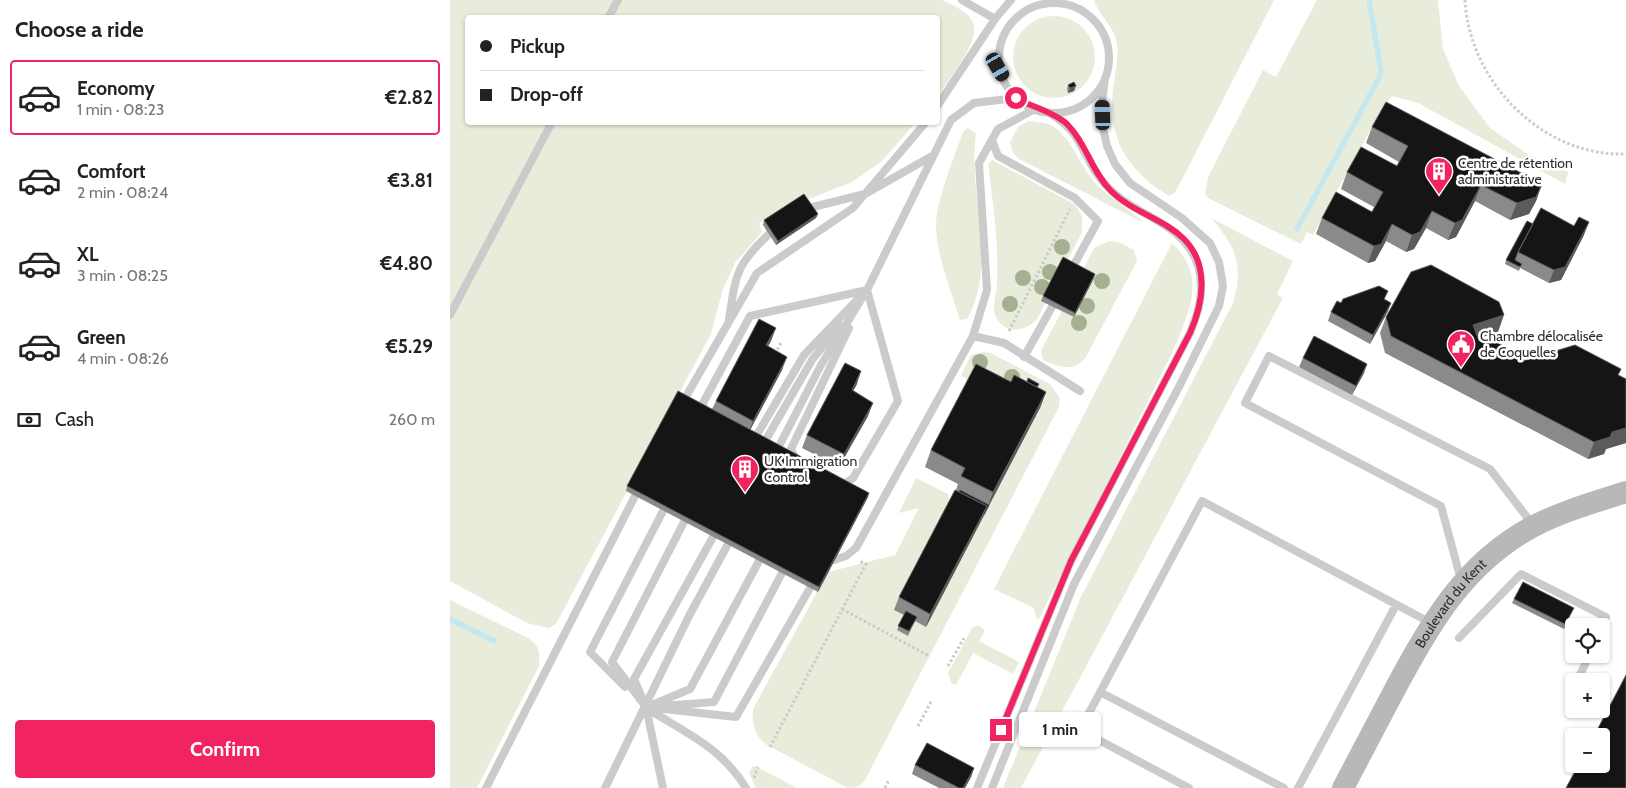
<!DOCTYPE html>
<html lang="en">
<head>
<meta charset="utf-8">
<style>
	body { margin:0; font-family:Cabin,sans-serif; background:#f2f2f2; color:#222; height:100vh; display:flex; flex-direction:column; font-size:19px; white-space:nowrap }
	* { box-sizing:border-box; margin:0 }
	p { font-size:16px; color:#767676 }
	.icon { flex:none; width:28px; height:28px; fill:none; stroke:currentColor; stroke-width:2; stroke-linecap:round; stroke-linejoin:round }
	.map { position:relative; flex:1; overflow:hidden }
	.side { display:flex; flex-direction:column; background:#fff; width:450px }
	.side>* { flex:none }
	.banner { position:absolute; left:15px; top:15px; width:475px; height:110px; border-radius:5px; box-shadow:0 1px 4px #0004; display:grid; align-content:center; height:110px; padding:0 15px; background:#fff }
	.buttons { position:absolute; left:1115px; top:618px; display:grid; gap:10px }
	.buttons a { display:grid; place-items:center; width:45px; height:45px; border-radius:5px; background:#fff; box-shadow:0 1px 4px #0004; font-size:25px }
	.end { position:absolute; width:22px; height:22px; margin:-11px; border:6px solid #f12461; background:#fff; box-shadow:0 0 0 2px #fff }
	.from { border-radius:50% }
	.bubble { position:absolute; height:35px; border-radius:5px; background:#fff; box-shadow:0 1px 4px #0004; font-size:16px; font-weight:800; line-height:35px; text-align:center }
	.car { position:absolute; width:15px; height:30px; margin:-15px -8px; border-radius:6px; box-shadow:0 0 4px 1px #0007; background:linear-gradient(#222 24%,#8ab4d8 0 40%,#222 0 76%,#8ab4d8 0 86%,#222 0) }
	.banner b { display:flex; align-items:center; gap:18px; height:48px; font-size:19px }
	.banner b+b { border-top:1px solid #e0e0e0 }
	.banner i { width:12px; height:12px; background:#222 }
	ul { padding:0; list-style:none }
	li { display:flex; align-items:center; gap:15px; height:75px; margin:0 10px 8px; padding:0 5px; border:2px solid transparent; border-radius:5px }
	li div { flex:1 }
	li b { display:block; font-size:19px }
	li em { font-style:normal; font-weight:800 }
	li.selected { border-color:#f12461 }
	li>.icon { width:45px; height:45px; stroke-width:1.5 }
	h2 { padding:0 15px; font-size:22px; line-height:60px }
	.pay { display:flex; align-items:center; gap:12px; height:55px; padding:0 15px; font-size:19px }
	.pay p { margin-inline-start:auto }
	.cta { display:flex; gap:10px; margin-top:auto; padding:10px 15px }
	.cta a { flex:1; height:58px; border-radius:5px; background:#f12461; color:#fff; font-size:20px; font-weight:800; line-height:58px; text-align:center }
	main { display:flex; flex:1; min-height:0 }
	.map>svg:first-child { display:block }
	.green { fill:#e8eddb }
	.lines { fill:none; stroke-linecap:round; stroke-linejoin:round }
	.stream { stroke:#c5e7ee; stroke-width:5.5 }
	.path { stroke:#cbcbcb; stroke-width:3; stroke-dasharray:2.5 2.5; stroke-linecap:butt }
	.lane { stroke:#cbcbcb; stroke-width:8 }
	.secondary { stroke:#b8b8b8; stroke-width:22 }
	.tree { fill:#a6af92 }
	.wall { fill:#8a8a8a }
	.shaded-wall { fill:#5b5b5b }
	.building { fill:#151515; stroke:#5b5b5b }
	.route { stroke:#f12461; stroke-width:6 }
	.labels { text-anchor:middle; stroke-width:5; stroke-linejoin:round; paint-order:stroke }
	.poi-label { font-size:14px; fill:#2e2e2e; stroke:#fff; text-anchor:start }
	.street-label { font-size:14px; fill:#2e2e2e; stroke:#fff }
</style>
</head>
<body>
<main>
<section class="side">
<h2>Choose a ride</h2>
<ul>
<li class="selected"><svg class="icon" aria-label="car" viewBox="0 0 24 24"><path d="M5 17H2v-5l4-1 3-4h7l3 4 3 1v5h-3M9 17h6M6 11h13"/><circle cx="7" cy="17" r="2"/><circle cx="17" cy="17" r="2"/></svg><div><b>Economy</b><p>1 min · 08:23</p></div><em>€2.82</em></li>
<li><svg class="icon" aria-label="car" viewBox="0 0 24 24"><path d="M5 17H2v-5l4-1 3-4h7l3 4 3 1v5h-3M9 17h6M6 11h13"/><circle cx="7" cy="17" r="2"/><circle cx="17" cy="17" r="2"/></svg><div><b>Comfort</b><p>2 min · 08:24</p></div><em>€3.81</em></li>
<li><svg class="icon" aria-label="car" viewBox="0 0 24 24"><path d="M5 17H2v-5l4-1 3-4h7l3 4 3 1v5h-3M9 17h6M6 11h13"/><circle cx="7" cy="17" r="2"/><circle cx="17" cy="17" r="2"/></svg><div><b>XL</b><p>3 min · 08:25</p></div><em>€4.80</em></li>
<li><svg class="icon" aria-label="car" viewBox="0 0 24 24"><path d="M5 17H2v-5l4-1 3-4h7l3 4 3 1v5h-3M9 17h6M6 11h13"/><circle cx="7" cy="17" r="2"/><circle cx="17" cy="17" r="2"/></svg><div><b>Green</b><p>4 min · 08:26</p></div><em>€5.29</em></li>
</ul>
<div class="pay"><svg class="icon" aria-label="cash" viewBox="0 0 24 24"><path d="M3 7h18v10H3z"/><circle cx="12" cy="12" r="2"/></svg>Cash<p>260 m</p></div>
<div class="cta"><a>Confirm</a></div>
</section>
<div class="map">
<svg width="1176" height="788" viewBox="0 0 1176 788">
	<rect width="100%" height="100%" fill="#fff"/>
	<path class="green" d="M0 0H492C502 5 515 10 521 19 535 38 498 79 488 96V18H18V122L465 123 432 161 402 182 359 199 354 195 309 223 312 232 285 263 273 289 261 334 106 624 99 628 77 623 0 581Z
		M644 0H824L725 193 719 196C678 171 657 139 663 89 665 73 669 59 667 43 664 26 649 16 644 0Z
		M867 0H988L993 49 1009 86 1040 128 1079 155 1118 172 1115 184 968 103 942 96 929 114 863 235 857 232 851 244 758 198 755 194 758 177 813 70 826 77Z
		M563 57a41 41 0 1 1 82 0a41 41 0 1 1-82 0Z
		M578 121C587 122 600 122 607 129 625 145 631 168 647 185 655 193 693 220 694 223L569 159 562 151 560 142 568 127Z
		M518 128 526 134C517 194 549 263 517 319L510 320C501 290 487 258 486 227 485 204 505 155 513 132Z
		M542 160 626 205 632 217V232L587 319C576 332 555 335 546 317 541 308 547 293 547 283 549 244 543 203 538 164Z
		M761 218 843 261 827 294 833 298 571 788H553L631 597 783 303C794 266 786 246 761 218Z
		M659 241 669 242 684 250 687 261 636 357C623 373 610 367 593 360L591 350 612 311 624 317 643 279 632 272 644 248Z
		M722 243C759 278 738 314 722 353L589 619 586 618 584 608 544 589Z
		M533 352 541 353 600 384 610 398 609 407 415 780 409 787 398 788 317 745C304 735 302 725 303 709L378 572 445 555 469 508 449 513 466 478 498 494 500 503 454 615 457 635 465 621 476 626 590 409 555 399 511 376 521 355Z
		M0 600 78 638C90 646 90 653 89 666L27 788H0Z
		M525 626H530L535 631 529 641 569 662 563 674 523 653 506 685 501 683 498 673 522 628Z
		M305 766 311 769 347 788H306L299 773 302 767Z"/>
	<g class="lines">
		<path class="stream" d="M847 229 929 78 931 71 919 0
			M0 619 44 641"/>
		<path class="path" d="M1015 0C1019 81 1092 157 1176 154
			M559 331 620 209
			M325 354 331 343
			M392 609 479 656
			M498 666 514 638
			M468 726 482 700
			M320 747 416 564 409 561
			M304 778 308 767
			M435 788 439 780"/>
		<path class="lane" d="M512 0 545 19
			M549 58a55 55 0 1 1 110 0a55 55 0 1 1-110 0Z
			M158 18 168 0
			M488 105 545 19 561 0
			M542 140 548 156 625 198 648 221 620 272
			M359 208 415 194 482 156
			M0 315 102 122
			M279 319C286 275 285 266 319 234
			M523 336 554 343 630 391
			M574 357 607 298
			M234 400 307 273 403 208 476 122
			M254 410 253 403 300 316 417 290
			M305 438 354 355 407 300
			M314 443 362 360 390 325
			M327 450 371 365 417 290 501 120 524 103 566 98
			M346 459 341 449 399 328
			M393 485 403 478 448 401 417 290
			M234 522 162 662 196 707 286 717 360 588
			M384 560 396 556 406 548 523 336 537 290 529 163 548 129 585 109
			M1011 580 991 506 795 403 819 356 1040 469 1083 525
			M1009 638 1071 574 1156 617 1151 628
			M1127 681 1140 654
			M175 687 140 652 213 511
			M650 692 834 788
			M1121 694 1124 689
			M213 706 264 702 332 573
			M197 707 240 689 309 561
			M198 709C236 733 272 748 296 788
			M36 788 185 496
			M155 788 239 616 278 544
			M213 788 196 707 184 679 263 537
			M527 788 621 561 740 333C749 311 755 290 748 266 734 220 682 217 653 182 631 156 634 134 601 114
			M542 788 624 584 730 385 769 306 773 286 769 262 760 243 732 218 680 183 665 164 657 146 653 128 652 103 655 78
			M739 788 630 730 752 501 981 623
			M848 788 946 605"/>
		<path class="secondary" id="s1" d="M893 788C910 756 927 723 944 691 979 625 1015 562 1084 526 1113 511 1145 502 1176 492"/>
	</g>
	<g class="tree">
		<circle cx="612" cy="247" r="8"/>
		<circle cx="600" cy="272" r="8"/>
		<circle cx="573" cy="278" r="8"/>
		<circle cx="652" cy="281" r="8"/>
		<circle cx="592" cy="287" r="8"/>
		<circle cx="560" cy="304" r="8"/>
		<circle cx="637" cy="306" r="8"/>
		<circle cx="629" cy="323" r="8"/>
		<circle cx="530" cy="362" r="8"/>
		<circle cx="562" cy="377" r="8"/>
	</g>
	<path class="wall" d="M618 85 624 91 618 93 617 89Z
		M922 127 1092 184 1086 201 1079 214 1060 220 1025 201 1006 237 998 240 976 228 964 249 956 252 936 241 925 261 918 263 866 234 872 218 922 212 924 207 891 189 897 172 947 166 949 162 916 143Z
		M368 214 366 218 326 245 313 225 314 220Z
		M1083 224 1134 235 1111 280 1099 283 1070 268 1069 271 1055 264 1056 260Z
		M644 278 624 317 591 301 593 296Z
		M935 300 938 311 920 344 878 321 881 312 891 303Z
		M936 317 1048 332 1028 338 1029 341 1074 360 1169 375 1176 379V443L1156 449 1154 454 1138 459 935 353 930 333Z
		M321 341 318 346 332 370 300 430 418 497 368 592 176 491 177 486 262 409 266 401Z
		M853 358 914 373 902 395 849 367Z
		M561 382 588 387 596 392 590 408 476 627 465 621 458 636 447 630 454 615 444 610 449 597 506 490 508 484 475 467 481 450Z
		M407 384 403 391 418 416 389 467 352 448 357 435Z
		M1064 599 1122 612 1114 629 1062 603Z
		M465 765 524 768 521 777 515 788H489L462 774Z"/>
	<path class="shaded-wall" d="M626 86 624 91 618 93 620 88Z
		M1092 184 1086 201 1079 214 1060 220 1067 203Z
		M1031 185 1025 201 1006 237 998 240 1005 223Z
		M982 211 976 228 964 249 956 252 962 235Z
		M368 214 366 218 326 245 328 241Z
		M1139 222 1134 235 1111 280 1099 283 1104 270Z
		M942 224 936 241 925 261 918 263 924 246Z
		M645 274 644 278 624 317 625 313Z
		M941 303 938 311 920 344 923 335Z
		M1054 315 1048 332 1017 342 1023 325Z
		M326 328 321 341 311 358 316 345Z
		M337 357 332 370 298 434 303 421Z
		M917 364 914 373 902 395 906 386Z
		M411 371 407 384 397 403 402 390Z
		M596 392 590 408 537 509 543 492Z
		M423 403 418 416 389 467 394 454Z
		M1176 428V443L1156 449 1154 454 1138 459 1144 442 1162 432Z
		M419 493 418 497 368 592 369 587Z
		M539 505 532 519 476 627 480 614 537 506Z
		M524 768 521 777 515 788H513Z"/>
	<path class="building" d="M624 82 626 86 620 88 618 85Z
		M936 102 1092 184 1086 197 1067 203 1031 185 1012 220 1005 223 982 211 970 232 962 235 942 224 931 244 924 246 872 218 886 192 922 212 933 192 897 172 911 147 947 166 958 146 922 127Z
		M354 194 368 214 328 241 314 220Z
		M1091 208 1124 226 1129 217 1139 222 1115 267 1104 270 1068 252Z
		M1077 221 1083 224 1068 252 1065 260 1072 264 1070 267 1056 260Z
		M613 257 645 274 625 313 593 296Z
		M981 265 1049 302 1054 315 1023 325 1029 341 1038 338 1075 357 1073 361 1125 345 1171 369 1168 375 1176 379V428L1162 432 1160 437 1144 442 941 336 936 317 961 272Z
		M929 286 938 291 934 299 941 303 923 335 881 312 887 301 891 303 893 299Z
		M309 319 326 328 316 345 337 357 303 421 266 401Z
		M864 336 917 364 906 386 853 358Z
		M395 363 411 371 402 390 423 403 394 454 357 435Z
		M526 364 561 382 564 375 596 392 543 492 511 476 515 468 481 450Z
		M578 378 589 384 587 387 577 382Z
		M228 391 419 493 369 587 177 486Z
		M505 490 537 506 480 614 449 597Z
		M510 490 539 505 534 515 537 506 509 492Z
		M1073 582 1124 608 1115 624 1064 599Z
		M456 611 467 617 459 631 448 626Z
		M1176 675V788H1116L1129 764H1151V736H1144Z
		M477 743 524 768 513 788H509L465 765Z"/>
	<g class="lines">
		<path class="route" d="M551 730 621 561 740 333C753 304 760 265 734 239 714 219 682 212 661 191 642 172 636 143 617 124 604 112 582 107 566 98"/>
	</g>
	<defs>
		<g id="building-pin" transform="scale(1.4375)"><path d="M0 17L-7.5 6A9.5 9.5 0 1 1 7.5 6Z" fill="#f12461" stroke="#fff"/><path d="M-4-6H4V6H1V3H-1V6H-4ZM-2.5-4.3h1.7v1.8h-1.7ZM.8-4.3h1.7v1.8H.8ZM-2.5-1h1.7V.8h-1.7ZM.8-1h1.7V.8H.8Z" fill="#fff"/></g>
		<g id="civic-pin" transform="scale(1.4375)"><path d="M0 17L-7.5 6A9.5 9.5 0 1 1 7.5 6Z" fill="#f12461" stroke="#fff"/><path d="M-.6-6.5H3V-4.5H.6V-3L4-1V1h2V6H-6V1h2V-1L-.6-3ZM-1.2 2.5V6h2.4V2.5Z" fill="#fff"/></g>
	</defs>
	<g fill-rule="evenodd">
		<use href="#building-pin" x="989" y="171"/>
		<use href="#civic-pin" x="1011" y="344"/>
		<use href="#building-pin" x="295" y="469"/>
	</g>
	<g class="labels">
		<g class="poi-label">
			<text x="1008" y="168">Centre de rétention<tspan x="1008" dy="16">administrative</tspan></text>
			<text x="1030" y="341">Chambre délocalisée<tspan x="1030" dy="16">de Coquelles</tspan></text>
			<text x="314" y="466">UK Immigration<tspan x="314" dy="16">Control</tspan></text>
		</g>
		<g class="street-label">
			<text dy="5" stroke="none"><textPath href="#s1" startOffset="214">Boulevard du Kent</textPath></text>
		</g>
	</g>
</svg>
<div class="buttons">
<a><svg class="icon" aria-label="locate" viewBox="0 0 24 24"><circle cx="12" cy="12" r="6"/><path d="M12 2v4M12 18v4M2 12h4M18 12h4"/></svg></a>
<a>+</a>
<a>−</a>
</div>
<i class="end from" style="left:566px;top:98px"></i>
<i class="end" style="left:551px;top:730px"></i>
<div class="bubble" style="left:569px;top:712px;width:82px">1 min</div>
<i class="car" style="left:548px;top:67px;rotate:150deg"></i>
<i class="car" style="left:653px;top:115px;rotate:358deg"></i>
<div class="banner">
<b><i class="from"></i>Pickup</b>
<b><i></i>Drop-off</b>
</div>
</div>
</main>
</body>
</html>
